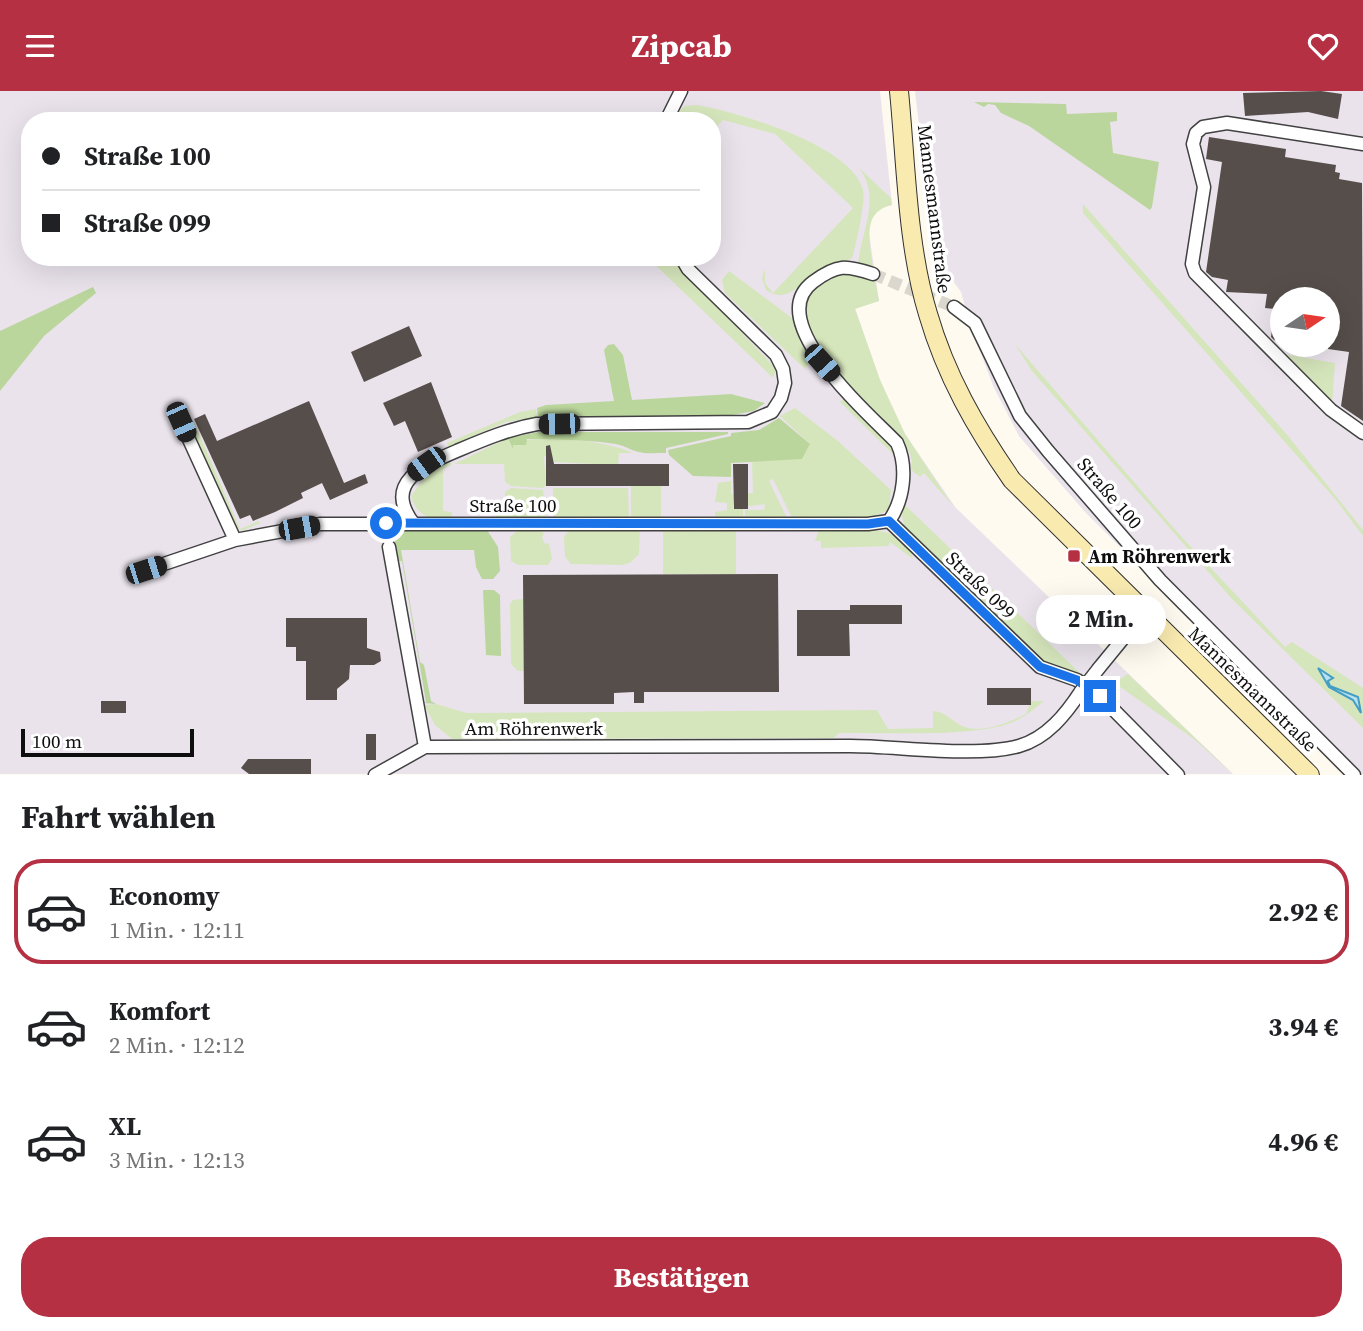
<!DOCTYPE html>
<html lang="de">
<head>
<meta charset="utf-8">
<style>
	body { margin:0; font-family:"Source Serif 4",serif; background:#f6f6f6; color:#202124; height:100vh; display:flex; flex-direction:column; font-size:26px; white-space:nowrap }
	* { box-sizing:border-box; margin:0 }
	p { font-size:23px; color:#757577 }
	.icon { flex:none; width:38px; height:38px; fill:none; stroke:currentColor; stroke-width:2; stroke-linecap:round; stroke-linejoin:round }
	.map { position:relative; height:684px; overflow:hidden }
	.sheet { display:flex; flex-direction:column; background:#fff; flex:1 }
	.sheet>* { flex:none }
	.top-card { position:absolute; left:21px; top:21px; width:700px; height:154px; border-radius:28px; box-shadow:0 7px 28px #0002; display:grid; align-content:center; height:154px; padding:0 21px; background:#fff }
	.needle { width:46px; rotate:77deg }
	.buttons { position:absolute; left:1270px; top:196px; display:grid; gap:14px }
	.buttons a { display:grid; place-items:center; width:70px; height:70px; border-radius:50%; background:#fff; box-shadow:0 7px 28px #0002; font-size:35px }
	.scale { position:absolute; left:21px; bottom:18px; width:173px; box-sizing:border-box; padding-left:7px; border:4px solid #0e0e0e; border-top:0; font-size:19px; line-height:24px; white-space:nowrap; color:#0e0e0e; -webkit-text-stroke:5px #fff; paint-order:stroke }
	.end { position:absolute; width:32px; height:32px; margin:-16px; border:9px solid #1a73e8; background:#fff; box-shadow:0 0 0 4px #fff }
	.from { border-radius:50% }
	.bubble { position:absolute; height:49px; border-radius:24px; background:#fff; box-shadow:0 7px 28px #0002; font-size:23px; font-weight:700; line-height:49px; text-align:center }
	.car { position:absolute; width:21px; height:42px; margin:-21px -10px; border-radius:9px; box-shadow:0 0 5px 2px #0007; background:linear-gradient(#222 24%,#8ab4d8 0 40%,#222 0 76%,#8ab4d8 0 86%,#222 0) }
	.top-card b { display:flex; align-items:center; gap:24px; height:66px; font-size:26px }
	.top-card b+b { border-top:2px solid #e0e0e0 }
	.top-card i { width:18px; height:18px; background:#202124 }
	ul { padding:0; list-style:none }
	li { display:flex; align-items:center; gap:21px; height:105px; margin:0 14px 10px; padding:0 7px; border:4px solid transparent; border-radius:28px }
	li div { flex:1 }
	li b { display:block; font-size:26px }
	li em { font-style:normal; font-weight:700 }
	li.active { border-color:#b43042 }
	li>.icon { width:63px; height:63px; stroke-width:1.5 }
	h2 { padding:0 21px; font-size:32px; line-height:84px }
	.cta { display:flex; gap:14px; margin-top:auto; padding:14px 21px }
	.cta a { flex:1; height:80px; border-radius:28px; background:#b43042; color:#fff; font-size:28px; font-weight:700; line-height:80px; text-align:center }
	header { display:flex; justify-content:space-between; align-items:center; height:91px; padding:0 21px; background:#b43042; color:#fff; font-size:32px; font-weight:700 }
	.map>svg:first-child { display:block }
	.industrial { fill:#eae3ec; fill-rule:evenodd }
	.green { fill:#d6e6bc }
	.forest { fill:#bbd69c }
	.water { fill:#b8e1f2; stroke:#449dc3; stroke-width:2 }
	.building { fill:#564e4b }
	.lines { fill:none; stroke-linecap:round; stroke-linejoin:round }
	.street-tunnel { stroke:#dad7ce; stroke-width:12; stroke-dasharray:12 6; stroke-linecap:butt }
	.street-casing { stroke:#414141; stroke-width:15 }
	.secondary-casing { stroke:#303030; stroke-width:20 }
	.street { stroke:#fff; stroke-width:12 }
	.secondary { stroke:#f9eab0; stroke-width:18 }
	.street-bridge-casing { stroke:#414141; stroke-width:15; stroke-linecap:butt }
	.street-bridge { stroke:#fff; stroke-width:12 }
	.route { stroke:#1a73e8; stroke-width:9 }
	.poi-dot { fill:#b43042; stroke:#fff; stroke-width:2.5 }
	.labels { text-anchor:middle; stroke-width:7; stroke-linejoin:round; paint-order:stroke }
	.street-label { font-size:19px; fill:#0e0e0e; stroke:#fff }
	.poi-label { font-size:19px; font-weight:bold; fill:#0e0e0e; stroke:#fff; text-anchor:start }
</style>
</head>
<body>
<header><svg class="icon" aria-label="menu" viewBox="0 0 24 24"><path d="M4 6h16M4 12h16M4 18h16"/></svg>Zipcab<svg class="icon" aria-label="heart" viewBox="0 0 24 24"><path d="M12 20l-8-8c-3-5 5-10 8-4 3-6 11-1 8 4z"/></svg></header>
<div class="map">
<svg width="1363" height="684" viewBox="0 0 1363 684">
	<rect width="100%" height="100%" fill="#fefaf0"/>
	<path class="industrial" d="M0 0H880L892 114 879 117 871 126 869 142 879 210 855 217 880 289 905 343 956 417 1233 683H0ZM30 30H712V166H30Z
		M915 0H1363V683H1348L1086 422 1019 345 994 297 970 234 961 201 934 164ZM1283 208H1328V254H1283Z"/>
	<path class="green" d="M697 14C737 21 852 54 863 99 866 109 856 155 852 167 844 172 834 171 825 175 805 185 790 216 766 199L762 187 765 178V192L773 202 853 117 775 43 723 29 712 40V30H671L684 15Z
		M859 77 891 107 892 114C861 121 870 151 873 177L858 173C861 140 882 107 859 77Z
		M1083 113 1289 346 1363 439V445L1336 409 1083 122Z
		M647 166 673 168 776 278 773 287Z
		M729 180 792 227 800 251 812 268 805 278 725 202 722 189Z
		M839 182 858 183 875 189 879 210 855 218 880 289 905 343 952 414 924 382 920 386 911 379 912 369 908 358C883 325 742 211 839 182Z
		M1014 252 1178 442 1285 556 1292 551 1363 597V637L1232 508 1032 280Z
		M1284 263 1335 272 1332 314Z
		M846 305 892 354 899 369 840 311Z
		M795 317 838 350 891 399 889 419 871 427H792L773 388 769 390 787 427H745V419H764L765 413 743 416V412H733V418H743V427H715V421L727 419V412L715 411 718 392 731 390V403L753 402 752 372 755 369 802 367 810 353 780 325Z
		M536 318 537 326 506 331 448 356 447 352 520 321Z
		M194 331 240 438 259 430 260 432 242 440 234 435 194 344 191 333Z
		M508 347 512 355C532 339 612 351 633 362H619L618 373 611 374 554 371 553 366 544 365 546 394 543 397 511 395 505 391 504 373H454Z
		M450 370 451 374 443 378V420L452 421V426C433 432 416 425 411 405L431 378Z
		M631 395H661V428H631Z
		M511 397 543 399 546 428 496 427 495 420H505V401Z
		M553 397H628L629 428H553Z
		M903 412 1107 608 1041 570 906 440 901 422Z
		M571 438H640L639 463 630 472 622 474 571 473 565 466 564 445Z
		M663 438H736V483H663Z
		M819 438C847 438 905 430 913 468L890 451 889 455 821 457V450H815Z
		M518 439H539L544 442 542 447 545 453 549 452 552 468 548 474H518L511 470 510 446Z
		M523 508 524 580H518L511 573 510 513 513 509Z
		M1128 583 1129 584 1233 683 1194 648 1106 586 1120 588Z
		M1031 610H1044C1034 618 1025 626 1013 631 976 647 883 641 839 642L834 647 452 648 435 634 424 614 436 613 467 622 877 619 888 638 933 637V620C945 621 947 626 957 632 976 646 1008 632 1026 623Z"/>
	<path class="forest" d="M974 11 1066 13 1067 23 1117 21V30L1110 31 1113 62 1159 71 1152 116 1150 119 1029 35 1001 22 995 14 988 13 984 16Z
		M93 196 96 202 44 245 0 300V240Z
		M614 253 623 264 632 309 731 303 765 312 754 320 727 325H538L537 317 546 314 614 310 604 259 608 254Z
		M779 327 810 353 802 368 731 372V386L693 385 669 364 668 359 731 345V342L759 339Z
		M539 341H728V343L666 357V362C645 362 642 364 623 355 609 349 545 348 527 348L526 354H513V358L508 347Z
		M393 439H487L498 456 500 480 493 488H482L476 476 474 459H401L420 571 424 574 431 610 436 613 424 612 426 611 402 470H399Z
		M483 499H494L500 504 501 565 486 564Z"/>
	<path class="water" d="M1318 577 1333 587 1328 590 1330 595 1358 606 1361 622 1353 609 1329 596Z"/>
	<path class="building" d="M1321 0 1342 3 1338 28 1308 21 1245 25 1243 2Z
		M1209 46 1286 58 1285 66 1336 74 1335 81 1340 82 1339 88 1362 92 1363 330 1341 315 1349 261 1328 258V208H1283V251L1274 249 1271 246 1275 218 1265 217 1267 203 1226 201 1228 189 1212 186 1206 181 1222 71 1206 68Z
		M409 235 422 265 364 291 351 261Z
		M431 291 452 346 418 361 405 330 394 335 383 312Z
		M309 310 344 392 365 383 368 392 330 409 322 392 301 402 303 407 275 421 253 430 250 424 240 428 194 328 205 323 217 350Z
		M550 354 554 373H669V395H546V355Z
		M733 373H748V418H734Z
		M778 483 779 601H644V612H634V601L614 602V613H524L523 484Z
		M850 514H902V533H849L850 565H797V519H850Z
		M286 527H367V557L380 561 381 570 374 574H350L349 588 337 598V609H306V570H296V556H286Z
		M987 597H1031V614H987Z
		M101 610H126V622H101Z
		M366 643H376V669H366Z
		M248 668H311V683H249L241 677Z"/>
	<g class="lines">
		<path class="street-tunnel" d="M873 183 954 216"/>
		<g class="street-casing">
			<path id="street" d="M666 30 681 0
				M1363 53 1227 32 1203 36 1196 42 1193 53 1204 96 1192 173 1195 182 1331 319 1363 342
				M681 166 688 178 776 264 783 278 785 292 781 307 772 321 748 331 537 333C509 338 485 348 459 359 426 373 381 391 414 433H868L889 430C904 409 908 376 897 352 870 324 761 230 813 191 837 173 846 174 873 183
				M954 216 975 232 1020 325 1048 360 1160 489 1354 684
				M181 331 235 449
				M889 430 1040 576 1077 589 1100 605 1178 684
				M389 456 425 656
				M146 479 235 449 320 433H414
				M1099 577 1144 522
				M375 684 425 656C566 657 708 654 850 655 898 655 975 667 1019 655 1047 647 1066 623 1081 600"/>
		</g>
		<g class="secondary-casing">
			<path id="secondary" d="M899 0C906 71 907 155 928 223 946 285 976 337 1012 389L1310 684"/>
		</g>
		<use href="#street" class="street"/>
		<use href="#secondary" class="secondary"/>
		<g class="street-bridge-casing">
			<path id="street-bridge" d="M1081 600 1099 577"/>
		</g>
		<use href="#street-bridge" class="street-bridge"/>
	</g>
	<g class="lines">
		<path class="route" d="M386 432 868 433 889 430 1040 576 1077 589 1100 605"/>
	</g>
	<rect class="poi-dot" x="1067" y="458" width="14" height="14" rx="3.5"/>
	<g class="labels">
		<g class="street-label">
			<text transform="translate(935 118) rotate(83)" y="7">Mannesmannstraße</text>
			<text transform="translate(1110 402) rotate(49)" y="7">Straße 100</text>
			<text x="513" y="421">Straße 100</text>
			<text transform="translate(981 494) rotate(44)" y="7">Straße 099</text>
			<text transform="translate(1253 598) rotate(44)" y="7">Mannesmannstraße</text>
			<text x="534" y="644">Am Röhrenwerk</text>
		</g>
		<g class="poi-label">
			<text x="1088" y="472">Am Röhrenwerk</text>
		</g>
	</g>
</svg>
<div class="buttons">
<a><svg class="needle" viewBox="-14 -14 28 28"><path d="M0-13l5 13h-10z" fill="#e53935"/><path d="M0 13l5-13h-10z" fill="#757577"/></svg></a>
</div>
<div class="scale">100 m</div>
<i class="end from" style="left:386px;top:432px"></i>
<i class="end" style="left:1100px;top:605px"></i>
<div class="bubble" style="left:1036px;top:504px;width:130px">2 Min.</div>
<i class="car" style="left:822px;top:272px;rotate:138deg"></i>
<i class="car" style="left:181px;top:331px;rotate:156deg"></i>
<i class="car" style="left:559px;top:333px;rotate:269deg"></i>
<i class="car" style="left:426px;top:373px;rotate:234deg"></i>
<i class="car" style="left:299px;top:437px;rotate:80deg"></i>
<i class="car" style="left:146px;top:479px;rotate:72deg"></i>
<div class="top-card">
<b><i class="from"></i>Straße 100</b>
<b><i></i>Straße 099</b>
</div>
</div>
<section class="sheet">
<h2>Fahrt wählen</h2>
<ul>
<li class="active"><svg class="icon" aria-label="car" viewBox="0 0 24 24"><path d="M5 17H2v-5l4-1 3-4h7l3 4 3 1v5h-3M9 17h6M6 11h13"/><circle cx="7" cy="17" r="2"/><circle cx="17" cy="17" r="2"/></svg><div><b>Economy</b><p>1 Min. · 12:11</p></div><em>2.92 €</em></li>
<li><svg class="icon" aria-label="car" viewBox="0 0 24 24"><path d="M5 17H2v-5l4-1 3-4h7l3 4 3 1v5h-3M9 17h6M6 11h13"/><circle cx="7" cy="17" r="2"/><circle cx="17" cy="17" r="2"/></svg><div><b>Komfort</b><p>2 Min. · 12:12</p></div><em>3.94 €</em></li>
<li><svg class="icon" aria-label="car" viewBox="0 0 24 24"><path d="M5 17H2v-5l4-1 3-4h7l3 4 3 1v5h-3M9 17h6M6 11h13"/><circle cx="7" cy="17" r="2"/><circle cx="17" cy="17" r="2"/></svg><div><b>XL</b><p>3 Min. · 12:13</p></div><em>4.96 €</em></li>
</ul>
<div class="cta"><a>Bestätigen</a></div>
</section>
</body>
</html>
